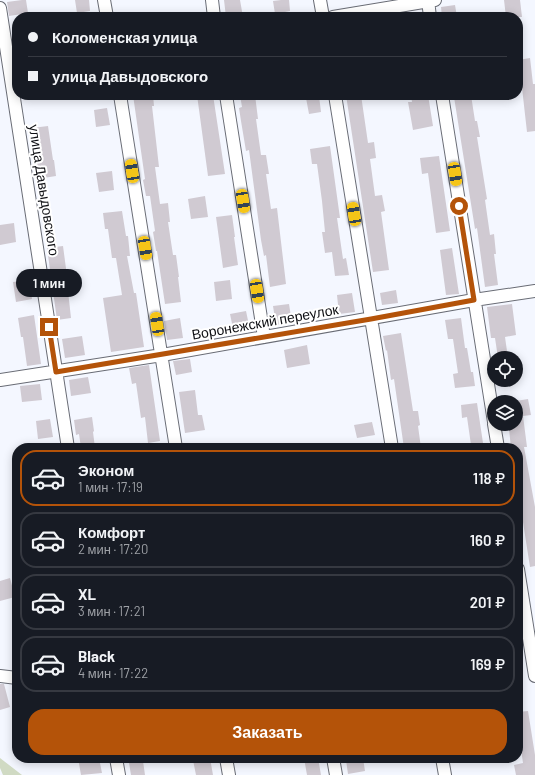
<!DOCTYPE html>
<html lang="ru">
<head>
<meta charset="utf-8">
<style>
	body { margin:0; font-family:Barlow,sans-serif; background:#242831; color:#f1f3f6; height:100vh; display:flex; flex-direction:column; font-size:15px; white-space:nowrap }
	* { box-sizing:border-box; margin:0 }
	p { font-size:13px; color:#9ea1a6 }
	.icon { flex:none; width:22px; height:22px; fill:none; stroke:currentColor; stroke-width:2; stroke-linecap:round; stroke-linejoin:round }
	.map { position:relative; flex:1; overflow:hidden }
	.panel { position:absolute; left:12px; top:443px; width:511px; height:320px; display:flex; flex-direction:column; background:#171b24; border-radius:16px; box-shadow:0 2px 10px #0003 }
	.panel>* { flex:none }
	.top-card { position:absolute; left:12px; top:12px; width:511px; height:88px; border-radius:16px; box-shadow:0 2px 10px #0003; display:grid; align-content:center; height:88px; padding:0 16px; background:#171b24 }
	.controls { position:absolute; left:487px; top:351px; display:grid; gap:8px }
	.controls a { display:grid; place-items:center; width:36px; height:36px; border-radius:50%; background:#171b24; box-shadow:0 2px 10px #0003; font-size:20px }
	.end { position:absolute; width:18px; height:18px; margin:-9px; border:5px solid #b45309; background:#fff; box-shadow:0 0 0 2px #fff }
	.from { border-radius:50% }
	.bubble { position:absolute; height:28px; border-radius:14px; background:#171b24; box-shadow:0 2px 10px #0003; font-size:13px; font-weight:600; line-height:28px; text-align:center }
	.car { position:absolute; width:12px; height:24px; margin:-12px -6px; border-radius:5px; box-shadow:0 0 3px 1px #0007; background:linear-gradient(#f5c518 24%,#345 0 40%,#f5c518 0 76%,#345 0 86%,#f5c518 0) }
	.top-card b { display:flex; align-items:center; gap:14px; height:38px; font-size:15px }
	.top-card b+b { border-top:1px solid #363941 }
	.top-card i { width:10px; height:10px; background:#f1f3f6 }
	ul { padding:7px 0 0; list-style:none }
	li { display:flex; align-items:center; gap:12px; height:56px; margin:0 8px 6px; padding:0 8px; border:2px solid #363941; border-radius:16px }
	li div { flex:1 }
	li b { display:block; font-size:15px }
	li em { font-style:normal; font-weight:600 }
	li.current { border-color:#b45309 }
	li>.icon { width:36px; height:36px; stroke-width:1.5 }
	.cta { display:flex; gap:8px; margin-top:auto; padding:8px 16px }
	.cta a { flex:1; height:46px; border-radius:16px; background:#b45309; color:#fff; font-size:16px; font-weight:600; line-height:46px; text-align:center }
	.map>svg:first-child { display:block }
	.green { fill:#d0dac3 }
	.building { fill:#d0cad2 }
	.lines { fill:none; stroke-linecap:round; stroke-linejoin:round }
	.minor-casing { stroke:#696c75; stroke-width:14 }
	.minor { stroke:#fff; stroke-width:12 }
	.route { stroke:#b45309; stroke-width:5 }
	.labels { text-anchor:middle; stroke-width:4; stroke-linejoin:round; paint-order:stroke }
	.street-label { font-size:14px; fill:#0e0f13; stroke:#fff }
</style>
</head>
<body>
<div class="map">
<svg width="535" height="775" viewBox="0 0 535 775">
	<rect width="100%" height="100%" fill="#f4f7ff"/>
	<path class="green" d="M0 758 22 775H3L0 768Z"/>
	<path class="building" d="M22 0H26L28 13 9 16 7 2Z
		M75 0H89L90 11 77 13Z
		M224 0H240L243 17H226Z
		M281 0H289L290 11 275 14 273 1Z
		M504 0H520L522 17H506Z
		M455 5 457 17H442L441 7Z
		M530 58 533 84H535V131L527 132 521 79H518V60Z
		M133 95H153L154 106H152L159 167H155L160 204 168 203 170 222H168L173 255H176L179 277H178L181 302 165 304 157 251H156L153 232 155 231 150 196H146L143 180 145 179Z
		M197 95H213L225 174 208 176Z
		M240 95H255L258 119H256L261 155H266L269 174H266L271 209 277 208 286 284 270 287 266 255 264 256 261 240 249 150 246 151 241 121 239 108 242 107Z
		M346 95H361L368 143 374 142 376 158 370 159 375 196 382 195 385 211 381 212 389 270 373 272Z
		M411 95H428L433 126 413 130 408 102H412Z
		M467 95H471L475 121H477L480 137H477L487 199 485 200 490 235 494 234 496 254H494L498 285 485 287 477 228 475 229 454 97Z
		M319 96 321 112 309 114 306 98Z
		M107 108 110 125 96 127 94 110Z
		M48 126 53 160H54L56 176 37 179 35 163H37L32 128Z
		M330 146 340 218H337L343 259 346 258 349 275 335 276 332 252 325 253 322 232H325L322 201 317 164H312L310 149Z
		M439 156 450 231 436 233 428 173 422 174 420 158Z
		M112 171 114 190 99 192 96 173Z
		M205 196 208 217 191 219 188 199Z
		M122 211 126 236H128L130 256H127L134 293H136L144 347 111 352 103 298 122 295 116 258H112L108 229H105L103 213Z
		M232 215 235 237H234L238 265 223 268 216 217Z
		M14 223 16 242 0 245V225Z
		M63 246 69 291H68L71 318 57 320 47 248Z
		M452 248 459 294 446 295 440 250Z
		M29 280 32 299 16 302 13 282Z
		M230 280 232 299 216 301 214 282Z
		M396 290 398 303 382 305 380 293Z
		M352 293 355 312 339 314 337 295Z
		M289 304 292 323 276 325 273 306Z
		M512 304 516 335 505 337 508 358H498L495 338H491L487 307Z
		M246 311 250 330 234 333 230 314Z
		M34 315 41 364 27 366 23 337H21L18 318Z
		M180 318 183 338 167 340 164 321Z
		M461 318 465 348H467L471 372H473L475 386 455 388 453 374 458 373 453 339H448L445 320Z
		M401 333 413 411H418L420 425 418 426 421 448H404L394 379 391 380 387 350 386 351 383 336Z
		M82 336 85 355 65 358 62 339Z
		M307 345 310 364 287 368 284 350Z
		M190 359 192 372 176 375 173 361Z
		M149 365 160 441 148 443 145 417 141 418 136 383 132 384 129 368Z
		M88 377 91 393 71 396 69 380Z
		M40 384 42 400 22 402 20 386Z
		M195 390 198 415H202L205 430 185 433 179 392Z
		M528 399 531 415 523 416 527 447H524L535 507V566L530 567 518 490V448H511L509 429 516 428V401Z
		M477 403 483 443 471 445 467 417 462 418 461 405Z
		M92 417 94 431 93 432 95 448H81L79 434 76 435 74 420Z
		M50 419 53 437 38 439 36 421Z
		M372 422 375 435 357 438 354 425Z
		M10 578 15 597 0 601V581Z
		M0 684H4L10 707 0 710Z
		M528 711 535 755V775H516L514 765 523 763 518 729V712Z
		M78 758H99L102 773 81 775Z
		M202 758H210L213 775H196L193 760Z
		M304 758H318L321 775H307Z
		M363 758 365 771 348 774 346 760Z
		M143 761 145 775H131L129 763Z"/>
	<g class="lines">
		<g class="minor-casing">
			<path id="minor" d="M104 0 107 17
				M212 0 214 17
				M320 0 323 17
				M428 0 430 17
				M0 8 68 448
				M333 17 435 0
				M120 95 176 448
				M226 95 264 337
				M335 95 392 448
				M442 95 494 422
				M0 380 162 355 474 300 535 291
				M494 424 498 448
				M518 569 535 676
				M0 676 17 678
				M116 758 119 775
				M226 758 229 775
				M333 758 336 775
				M442 758 445 775"/>
		</g>
		<use href="#minor" class="minor"/>
	</g>
	<g class="lines">
		<path class="route" d="M49 327 56 372 371 319 474 300 459 206"/>
	</g>
	<g class="labels">
		<g class="street-label">
			<text transform="translate(44 190) rotate(81)" y="5">улица Давыдовского</text>
			<text transform="translate(265 322) rotate(-10)" y="5">Воронежский переулок</text>
		</g>
	</g>
</svg>
<div class="controls">
<a><svg class="icon" aria-label="locate" viewBox="0 0 24 24"><circle cx="12" cy="12" r="6"/><path d="M12 2v4M12 18v4M2 12h4M18 12h4"/></svg></a>
<a><svg class="icon" aria-label="layers" viewBox="0 0 24 24"><path d="M12 4l9 5-9 5-9-5zM3 14l9 5 9-5"/></svg></a>
</div>
<i class="end from" style="left:459px;top:206px"></i>
<i class="end" style="left:49px;top:327px"></i>
<div class="bubble" style="left:16px;top:269px;width:66px">1 мин</div>
<i class="car" style="left:132px;top:171px;rotate:351deg"></i>
<i class="car" style="left:455px;top:174px;rotate:171deg"></i>
<i class="car" style="left:243px;top:201px;rotate:171deg"></i>
<i class="car" style="left:354px;top:214px;rotate:351deg"></i>
<i class="car" style="left:145px;top:248px;rotate:171deg"></i>
<i class="car" style="left:257px;top:291px;rotate:171deg"></i>
<i class="car" style="left:157px;top:324px;rotate:351deg"></i>
<div class="top-card">
<b><i class="from"></i>Коломенская улица</b>
<b><i></i>улица Давыдовского</b>
</div>
<section class="panel">
<ul>
<li class="current"><svg class="icon" aria-label="car" viewBox="0 0 24 24"><path d="M5 17H2v-5l4-1 3-4h7l3 4 3 1v5h-3M9 17h6M6 11h13"/><circle cx="7" cy="17" r="2"/><circle cx="17" cy="17" r="2"/></svg><div><b>Эконом</b><p>1 мин · 17:19</p></div><em>118 ₽</em></li>
<li><svg class="icon" aria-label="car" viewBox="0 0 24 24"><path d="M5 17H2v-5l4-1 3-4h7l3 4 3 1v5h-3M9 17h6M6 11h13"/><circle cx="7" cy="17" r="2"/><circle cx="17" cy="17" r="2"/></svg><div><b>Комфорт</b><p>2 мин · 17:20</p></div><em>160 ₽</em></li>
<li><svg class="icon" aria-label="car" viewBox="0 0 24 24"><path d="M5 17H2v-5l4-1 3-4h7l3 4 3 1v5h-3M9 17h6M6 11h13"/><circle cx="7" cy="17" r="2"/><circle cx="17" cy="17" r="2"/></svg><div><b>XL</b><p>3 мин · 17:21</p></div><em>201 ₽</em></li>
<li><svg class="icon" aria-label="car" viewBox="0 0 24 24"><path d="M5 17H2v-5l4-1 3-4h7l3 4 3 1v5h-3M9 17h6M6 11h13"/><circle cx="7" cy="17" r="2"/><circle cx="17" cy="17" r="2"/></svg><div><b>Black</b><p>4 мин · 17:22</p></div><em>169 ₽</em></li>
</ul>
<div class="cta"><a>Заказать</a></div>
</section>
</div>
</body>
</html>
